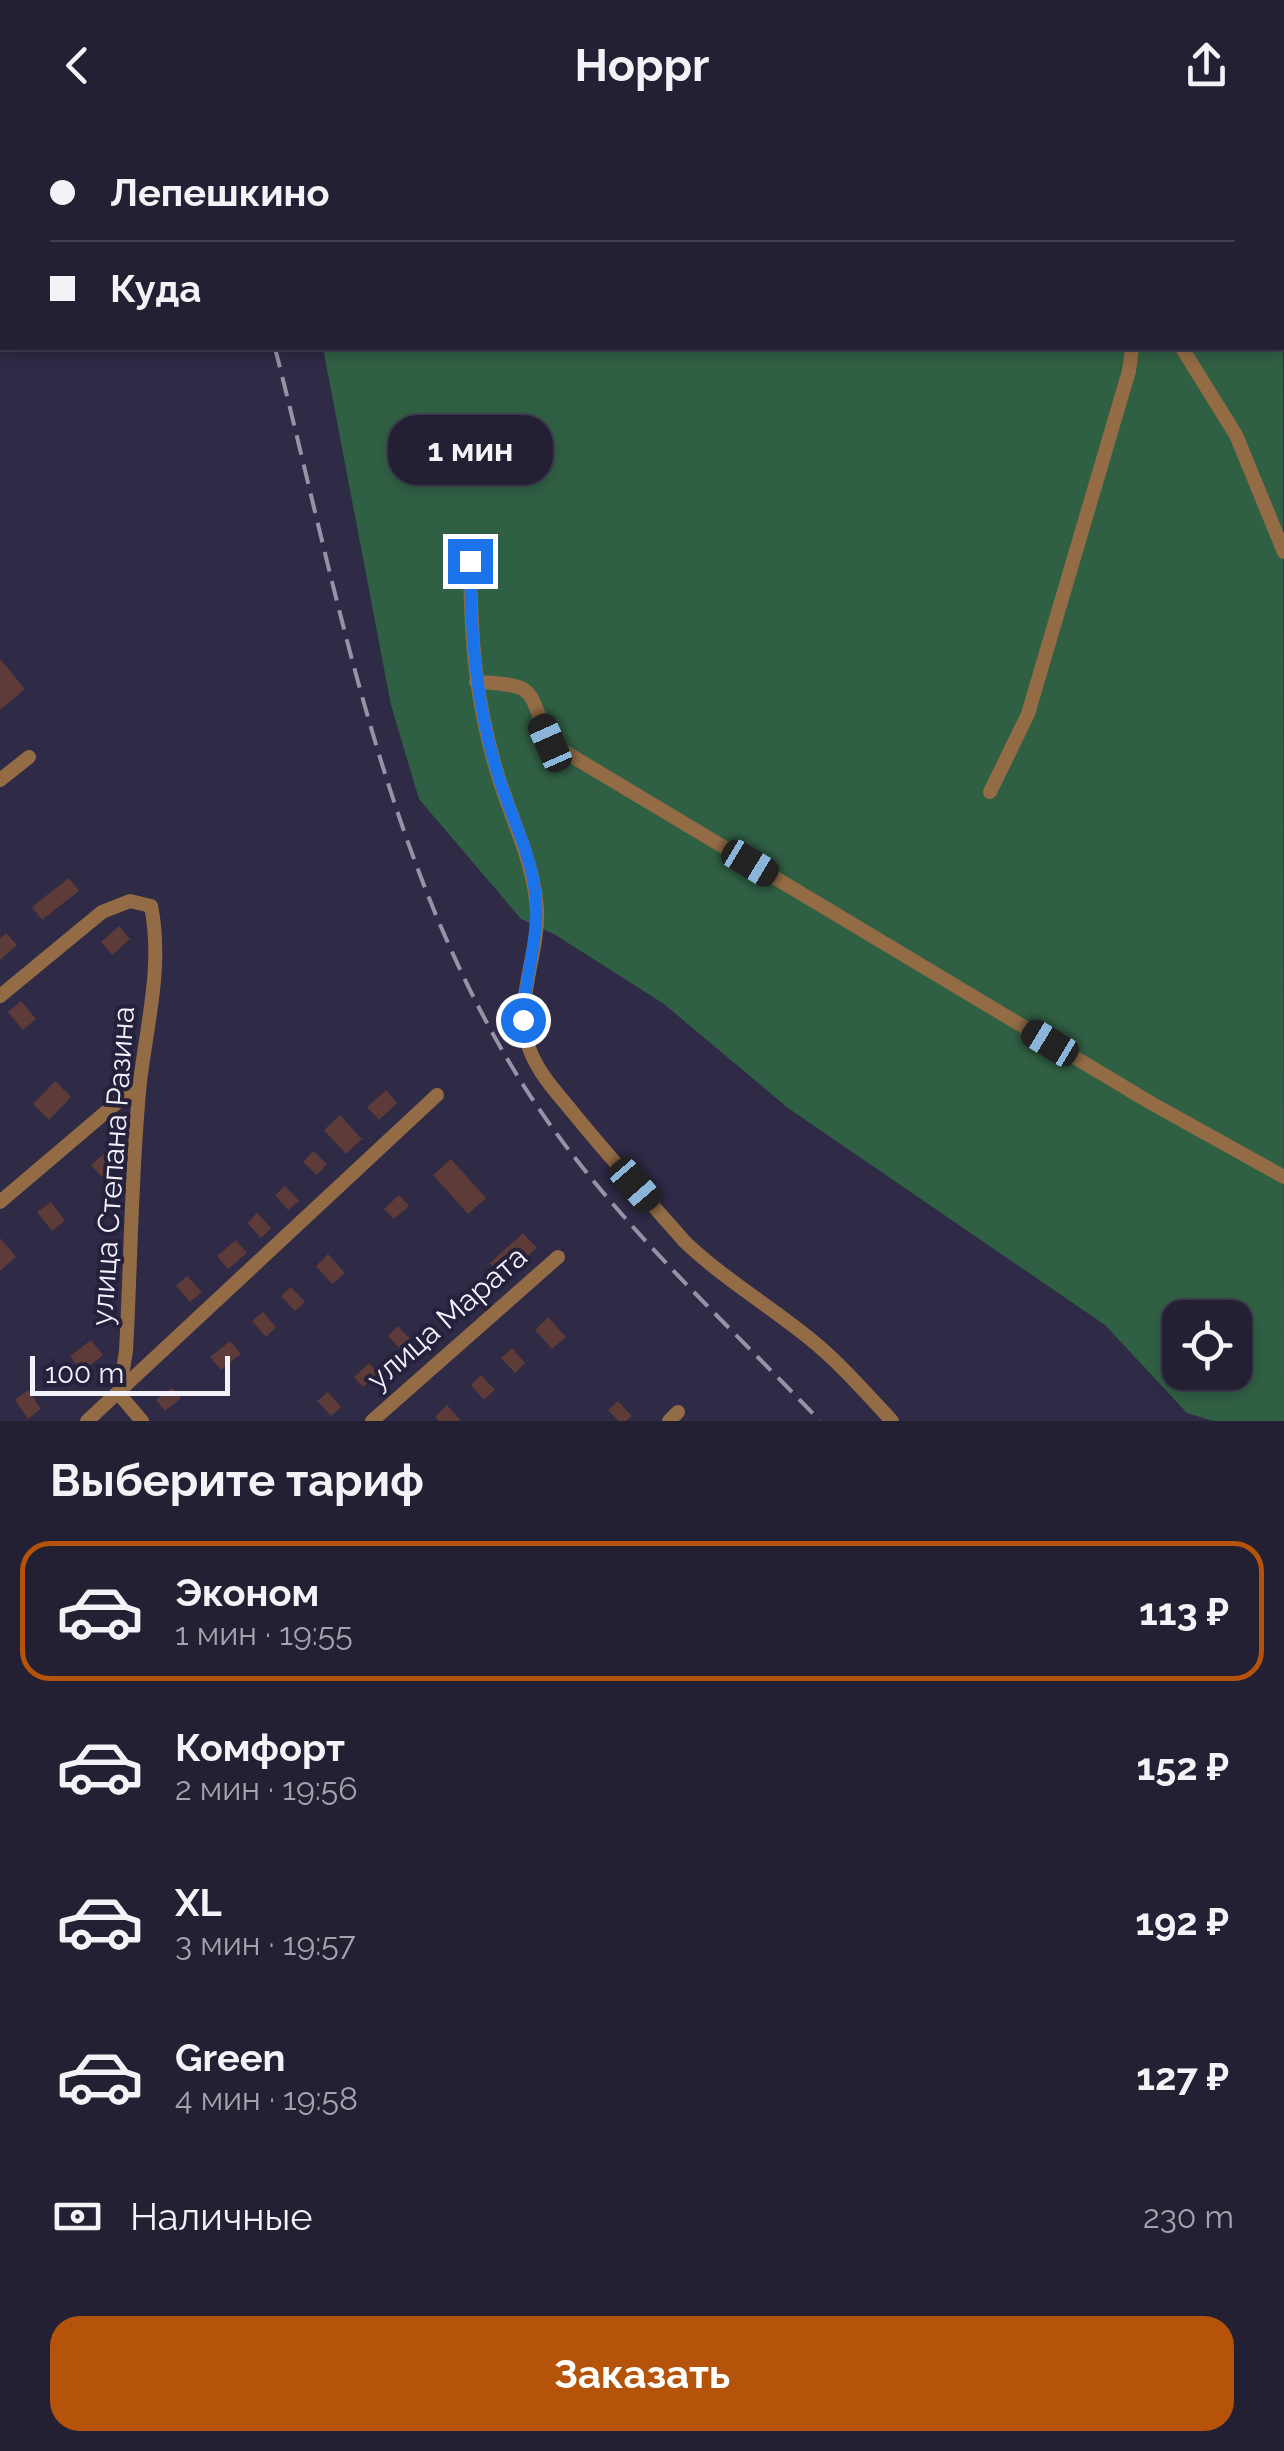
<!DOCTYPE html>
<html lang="ru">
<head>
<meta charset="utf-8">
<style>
	body { margin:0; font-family:Raleway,sans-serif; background:#2b283c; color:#f1f3f6; height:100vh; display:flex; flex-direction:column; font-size:38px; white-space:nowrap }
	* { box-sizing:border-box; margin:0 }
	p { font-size:32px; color:#a3a3ac }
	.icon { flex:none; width:55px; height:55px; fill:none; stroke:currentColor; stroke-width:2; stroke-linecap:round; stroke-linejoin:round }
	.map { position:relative; height:1291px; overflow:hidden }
	.drawer { display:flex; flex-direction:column; background:#232034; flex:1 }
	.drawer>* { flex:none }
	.banner { position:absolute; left:0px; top:0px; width:1285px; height:220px; box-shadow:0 5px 15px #0003,0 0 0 2px #403e4f; display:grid; align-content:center; height:220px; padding:0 50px; background:#232034 }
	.tools { position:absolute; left:1162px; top:1170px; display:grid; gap:20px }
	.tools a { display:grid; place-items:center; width:90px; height:90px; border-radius:20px; background:#232034; box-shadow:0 5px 15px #0003,0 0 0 2px #403e4f; font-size:50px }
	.scale { position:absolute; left:30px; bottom:25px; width:200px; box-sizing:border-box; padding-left:10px; border:5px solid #f2f1fc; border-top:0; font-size:28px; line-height:35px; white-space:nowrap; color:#f2f1fc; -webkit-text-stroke:8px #25203b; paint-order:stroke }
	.end { position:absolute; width:45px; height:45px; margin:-22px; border:12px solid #1a73e8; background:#fff; box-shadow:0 0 0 5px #fff }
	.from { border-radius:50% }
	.bubble { position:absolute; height:70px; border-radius:30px; background:#232034; box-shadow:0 5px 15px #0003,0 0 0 2px #403e4f; font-size:32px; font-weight:700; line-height:70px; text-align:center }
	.car { position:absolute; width:30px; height:60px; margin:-30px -15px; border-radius:12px; box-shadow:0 0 8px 2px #0007; background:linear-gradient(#222 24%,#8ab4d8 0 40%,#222 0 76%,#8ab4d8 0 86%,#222 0) }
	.banner b { display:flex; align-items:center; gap:35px; height:95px; font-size:38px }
	.banner b+b { border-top:2px solid #403e4f }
	.banner i { width:25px; height:25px; background:#f1f3f6 }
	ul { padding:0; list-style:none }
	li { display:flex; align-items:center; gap:30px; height:140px; margin:0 20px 15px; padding:0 30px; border:5px solid transparent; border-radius:30px }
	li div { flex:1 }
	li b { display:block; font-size:38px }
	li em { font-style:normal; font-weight:700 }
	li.on { border-color:#b45309 }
	li>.icon { width:90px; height:90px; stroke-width:1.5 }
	h2 { padding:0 50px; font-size:45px; line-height:120px }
	.pay { display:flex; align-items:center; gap:25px; height:110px; padding:0 50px; font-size:38px }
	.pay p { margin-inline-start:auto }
	.action { display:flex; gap:20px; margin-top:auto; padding:20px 50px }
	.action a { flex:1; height:115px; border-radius:30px; background:#b45309; color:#fff; font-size:40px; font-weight:700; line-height:115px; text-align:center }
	header { display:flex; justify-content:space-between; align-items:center; height:130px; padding:0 50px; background:#232034; font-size:45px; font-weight:700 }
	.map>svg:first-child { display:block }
	.green { fill:#306044; fill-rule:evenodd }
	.building { fill:#5d3b38 }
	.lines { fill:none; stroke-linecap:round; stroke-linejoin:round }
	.path { stroke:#89869a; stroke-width:2.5; stroke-dasharray:8 8; stroke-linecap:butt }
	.minor { stroke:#936c45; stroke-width:14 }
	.rail { stroke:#9693a6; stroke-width:4; stroke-dasharray:20 10; stroke-linecap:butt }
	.route { stroke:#1a73e8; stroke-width:12 }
	.labels { text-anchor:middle; stroke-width:8; stroke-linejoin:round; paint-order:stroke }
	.street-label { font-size:30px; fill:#f2f1fc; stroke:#25203b }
</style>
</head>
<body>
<header><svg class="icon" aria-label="back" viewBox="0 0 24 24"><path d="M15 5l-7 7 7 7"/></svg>Hoppr<svg class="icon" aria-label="share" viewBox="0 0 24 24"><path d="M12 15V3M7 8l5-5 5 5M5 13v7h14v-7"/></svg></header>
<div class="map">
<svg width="1284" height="1291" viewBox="0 0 1284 1291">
	<rect width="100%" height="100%" fill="#2f2a46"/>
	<path class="green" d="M504 0H963L965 2H505Z
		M1283 201 1284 1291H1213L1187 1283 1105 1195 788 978 664 874 554 804 521 789 419 669 391 575 323 218H1282ZM1180 1188H1235V1242H1180Z"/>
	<path class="building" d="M0 529 25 559 0 580Z
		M69 748 79 761 42 790 32 777Z
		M119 796 130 809 112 825 101 812Z
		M6 803 17 815 0 830V808Z
		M21 871 36 889 23 900 8 882Z
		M55 951 71 967 49 990 33 974Z
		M386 960 397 973 379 990 367 977Z
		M340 985 362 1009 346 1024 324 1000Z
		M109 1019 120 1032 102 1047 91 1035Z
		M313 1021 327 1034 317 1045 303 1032Z
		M451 1029 486 1068 468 1084 433 1045Z
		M285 1056 299 1071 288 1080 275 1065Z
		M399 1065 409 1076 394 1089 384 1079Z
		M51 1072 65 1091 52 1101 37 1082Z
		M257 1083 271 1098 261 1108 247 1093Z
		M523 1103 537 1118 503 1148 490 1133Z
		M0 1108 16 1127 0 1141Z
		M236 1110 247 1123 228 1139 217 1126Z
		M328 1124 345 1143 332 1154 316 1136Z
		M187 1146 202 1162 190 1172 176 1156Z
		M291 1157 305 1172 295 1181 281 1166Z
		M263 1182 276 1197 266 1207 252 1191Z
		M548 1187 566 1207 552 1219 535 1200Z
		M398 1196 412 1211 402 1221 388 1206Z
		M91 1210 103 1225 82 1242 70 1226Z
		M230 1211 241 1224 221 1240 210 1227Z
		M512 1218 525 1233 515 1243 501 1228Z
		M369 1233 379 1244 363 1257 354 1247Z
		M481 1245 495 1260 484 1270 471 1255Z
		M172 1258 181 1268 165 1281 156 1270Z
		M28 1260 41 1279 28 1289 15 1270Z
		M328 1262 341 1277 331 1286 317 1271Z
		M618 1271 632 1286 626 1291H618L608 1280Z
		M447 1275 461 1291H439L435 1287Z"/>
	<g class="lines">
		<path class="path" d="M1203 2 1207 0"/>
		<path class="minor" d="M1182 218 1236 305 1284 422
			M470 431C471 510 475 572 499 649 513 693 534 733 537 780 539 828 511 876 531 923 541 947 559 965 575 985 610 1028 648 1070 685 1112 723 1148 768 1175 809 1208 839 1232 865 1262 892 1291
			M476 552C541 555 526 559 550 613L1151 973 1284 1047
			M0 650 29 627
			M990 662 1028 584 1129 241 1132 218
			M0 866 102 782 130 771 151 776C163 835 147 893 140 952 131 1041 131 1132 126 1221L119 1264 142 1291
			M0 1072 140 953
			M87 1291 437 965
			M372 1291 558 1127
			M669 1291 678 1282"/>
		<path class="rail" d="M200 0 201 2
			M275 218C339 468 386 744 529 964 609 1086 720 1186 820 1291"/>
	</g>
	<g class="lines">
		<path class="route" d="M470 431C471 507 476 578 500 651 512 688 530 722 535 761 541 805 524 847 523 890"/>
	</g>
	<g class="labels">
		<g class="street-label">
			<text transform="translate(113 1036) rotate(-86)" y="10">улица Степана Разина</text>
			<text transform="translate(447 1188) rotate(-41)" y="10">улица Марата</text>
		</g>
	</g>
</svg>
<div class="tools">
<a><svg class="icon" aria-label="locate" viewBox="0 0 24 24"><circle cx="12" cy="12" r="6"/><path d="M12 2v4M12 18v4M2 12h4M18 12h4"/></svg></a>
</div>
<div class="scale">100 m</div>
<i class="end from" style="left:523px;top:890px"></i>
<i class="end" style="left:470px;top:431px"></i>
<div class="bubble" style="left:388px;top:285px;width:165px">1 мин</div>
<i class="car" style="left:550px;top:613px;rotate:336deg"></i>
<i class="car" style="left:750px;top:733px;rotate:121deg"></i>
<i class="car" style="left:1050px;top:913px;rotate:301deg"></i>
<i class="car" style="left:635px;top:1055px;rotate:139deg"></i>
<div class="banner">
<b><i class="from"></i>Лепешкино</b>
<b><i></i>Куда</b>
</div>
</div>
<section class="drawer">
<h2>Выберите тариф</h2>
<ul>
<li class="on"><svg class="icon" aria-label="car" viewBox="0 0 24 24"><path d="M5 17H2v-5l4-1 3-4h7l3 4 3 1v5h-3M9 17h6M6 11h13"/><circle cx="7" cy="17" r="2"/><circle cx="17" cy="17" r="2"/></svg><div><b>Эконом</b><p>1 мин · 19:55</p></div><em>113 ₽</em></li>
<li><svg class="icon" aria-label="car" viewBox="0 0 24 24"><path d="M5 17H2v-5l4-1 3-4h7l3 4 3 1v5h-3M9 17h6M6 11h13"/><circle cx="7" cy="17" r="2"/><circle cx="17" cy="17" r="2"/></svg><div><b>Комфорт</b><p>2 мин · 19:56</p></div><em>152 ₽</em></li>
<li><svg class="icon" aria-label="car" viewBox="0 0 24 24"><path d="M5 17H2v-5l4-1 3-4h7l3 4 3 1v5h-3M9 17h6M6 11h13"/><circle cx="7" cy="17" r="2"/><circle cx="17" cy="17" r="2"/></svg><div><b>XL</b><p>3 мин · 19:57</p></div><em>192 ₽</em></li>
<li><svg class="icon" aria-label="car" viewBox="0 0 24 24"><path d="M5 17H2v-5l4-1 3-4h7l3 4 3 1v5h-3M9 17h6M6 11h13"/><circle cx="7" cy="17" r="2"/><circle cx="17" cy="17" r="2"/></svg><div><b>Green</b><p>4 мин · 19:58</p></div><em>127 ₽</em></li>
</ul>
<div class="pay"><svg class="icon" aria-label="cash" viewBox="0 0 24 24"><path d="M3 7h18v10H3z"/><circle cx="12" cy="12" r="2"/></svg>Наличные<p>230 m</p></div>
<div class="action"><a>Заказать</a></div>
</section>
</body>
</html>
